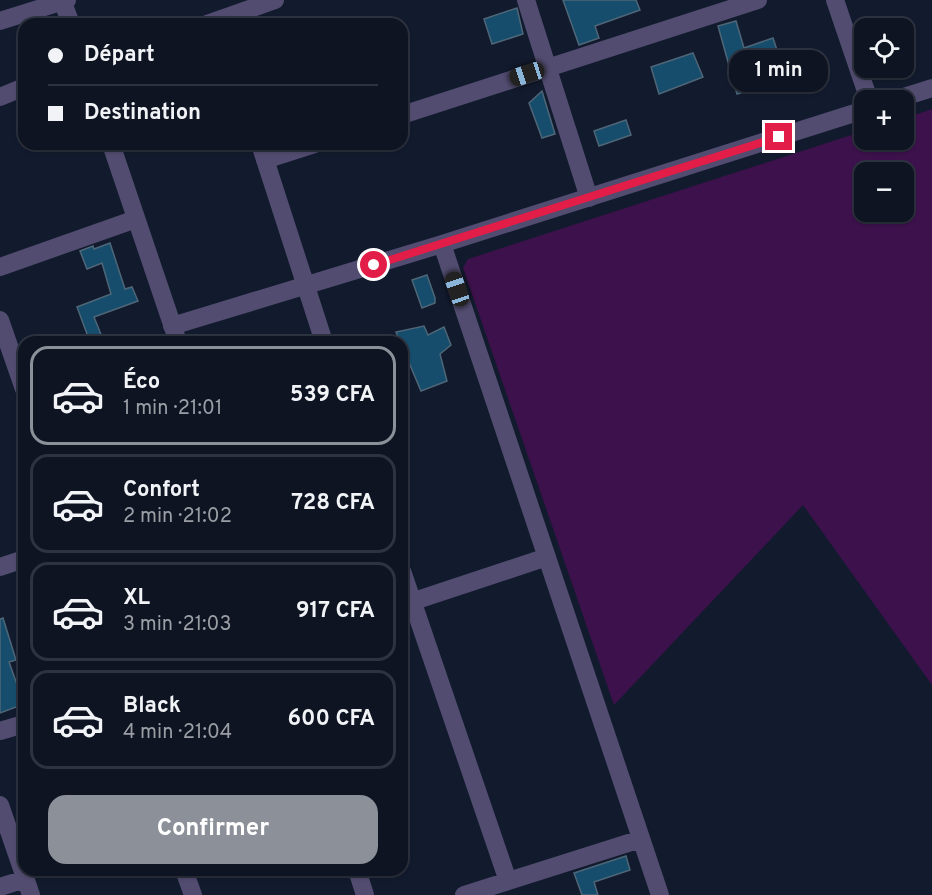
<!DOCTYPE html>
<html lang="fr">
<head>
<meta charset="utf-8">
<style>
	body { margin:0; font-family:Overpass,sans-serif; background:#171d2a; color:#f1f3f6; height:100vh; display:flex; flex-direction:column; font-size:22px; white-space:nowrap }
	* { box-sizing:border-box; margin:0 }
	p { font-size:20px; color:#9b9ea5 }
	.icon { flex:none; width:33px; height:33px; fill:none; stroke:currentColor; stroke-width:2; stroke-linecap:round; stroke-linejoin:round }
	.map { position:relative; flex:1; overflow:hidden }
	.sheet { position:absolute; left:18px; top:336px; width:390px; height:540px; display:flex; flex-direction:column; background:#0e1422; border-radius:18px; box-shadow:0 2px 4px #0004,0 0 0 2px #2e3340 }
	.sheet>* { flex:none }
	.banner { position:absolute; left:18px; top:18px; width:390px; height:132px; border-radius:18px; box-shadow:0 2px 4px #0004,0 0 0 2px #2e3340; display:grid; align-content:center; height:132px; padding:0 30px; background:#0e1422 }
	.controls { position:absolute; left:854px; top:18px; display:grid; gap:12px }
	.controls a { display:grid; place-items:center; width:60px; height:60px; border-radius:12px; background:#0e1422; box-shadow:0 2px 4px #0004,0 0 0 2px #2e3340; font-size:30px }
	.end { position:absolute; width:27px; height:27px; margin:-14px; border:8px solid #e11d48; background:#fff; box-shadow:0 0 0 3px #fff }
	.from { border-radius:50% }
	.bubble { position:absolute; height:42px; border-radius:18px; background:#0e1422; box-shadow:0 2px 4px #0004,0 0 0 2px #2e3340; font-size:20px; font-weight:700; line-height:42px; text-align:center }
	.car { position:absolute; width:18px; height:36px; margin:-18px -9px; border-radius:8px; box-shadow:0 0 4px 2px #0007; background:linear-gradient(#222 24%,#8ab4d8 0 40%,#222 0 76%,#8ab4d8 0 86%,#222 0) }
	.banner b { display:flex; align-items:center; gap:21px; height:57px; font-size:22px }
	.banner b+b { border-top:2px solid #2e3340 }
	.banner i { width:15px; height:15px; background:#f1f3f6 }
	ul { padding:10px 0 0; list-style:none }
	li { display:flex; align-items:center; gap:18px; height:99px; margin:0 12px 9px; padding:0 18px; border:3px solid #2e3340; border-radius:18px }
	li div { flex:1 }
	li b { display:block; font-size:22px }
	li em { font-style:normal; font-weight:700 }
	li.current { border-color:#8c9099 }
	li>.icon { width:54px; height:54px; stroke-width:1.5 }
	.cta { display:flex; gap:12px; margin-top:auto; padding:12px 30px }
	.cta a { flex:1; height:69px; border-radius:18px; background:#8c9099; color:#fff; font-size:24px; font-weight:700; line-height:69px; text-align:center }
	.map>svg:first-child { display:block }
	.green { fill:#3d114b; fill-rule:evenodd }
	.building { fill:#164d6c; stroke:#4e6677; stroke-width:1.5 }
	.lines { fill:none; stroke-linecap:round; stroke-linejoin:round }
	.minor { stroke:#524d70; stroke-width:18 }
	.route { stroke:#e11d48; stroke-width:8 }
</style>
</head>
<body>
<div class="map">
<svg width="932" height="895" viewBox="0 0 932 895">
	<rect width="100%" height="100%" fill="#121b2e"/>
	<path class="green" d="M932 109V685L803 505 614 705 463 268 468 259 864 131V140H903V119ZM864 172H903V212H864Z"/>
	<path class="building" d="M563 0H636L640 10 595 26 599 38 579 45Z
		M517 8 523 34 492 44 484 19Z
		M736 21 744 48 773 38 780 59 750 70 755 89 737 94 718 26Z
		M693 53 703 77 659 94 651 67Z
		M542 91 555 134 542 138 529 103Z
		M626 120 631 135 599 146 594 131Z
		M110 243 125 289 132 287 138 301 94 317 104 342H90L77 307 111 294 102 263 87 269 80 251 93 246 94 249Z
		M427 275 435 298V303L422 308 412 280Z
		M424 326 428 335 444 327 451 345 440 354 447 381 421 391 402 346V342H400L396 332Z
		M3 618 16 660 9 662 24 704 0 713V619Z
		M626 856 630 870 594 882 598 895H582L574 873Z"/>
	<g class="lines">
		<path class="minor" d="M62 0 71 24
			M526 0 589 198
			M835 0 869 100
			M0 21 67 0
			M207 24 275 0
			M0 97 24 87
			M894 100 932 88
			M402 115 758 0
			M111 144 178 342
			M260 144 324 342
			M265 160 315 144
			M442 244 864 110
			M0 267 136 219
			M0 320 24 389
			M172 326 442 244 660 895
			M0 567 24 559
			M402 571 508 881
			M402 605 547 557
			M0 731 24 724
			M0 805 31 895
			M184 870 193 895
			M357 870 365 895
			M0 887 25 879
			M464 895 641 839"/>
	</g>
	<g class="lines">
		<path class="route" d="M374 265 779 137"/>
	</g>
</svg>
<div class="controls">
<a><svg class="icon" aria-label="locate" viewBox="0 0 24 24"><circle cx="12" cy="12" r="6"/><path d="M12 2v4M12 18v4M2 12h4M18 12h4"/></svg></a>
<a>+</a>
<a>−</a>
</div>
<i class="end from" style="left:374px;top:265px"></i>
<i class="end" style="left:779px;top:137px"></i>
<div class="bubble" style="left:729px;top:50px;width:99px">1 min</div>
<i class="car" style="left:527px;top:74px;rotate:252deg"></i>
<i class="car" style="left:457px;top:289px;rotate:341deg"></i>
<div class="banner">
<b><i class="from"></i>Départ</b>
<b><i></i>Destination</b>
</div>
<section class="sheet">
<ul>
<li class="current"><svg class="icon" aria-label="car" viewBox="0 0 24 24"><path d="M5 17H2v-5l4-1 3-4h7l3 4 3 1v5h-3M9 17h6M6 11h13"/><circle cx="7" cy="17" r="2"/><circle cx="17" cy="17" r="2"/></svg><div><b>Éco</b><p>1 min · 21:01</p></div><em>539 CFA</em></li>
<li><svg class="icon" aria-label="car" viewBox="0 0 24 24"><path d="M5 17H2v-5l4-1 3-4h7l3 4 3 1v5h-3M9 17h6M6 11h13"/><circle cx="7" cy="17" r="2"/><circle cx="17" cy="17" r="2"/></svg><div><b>Confort</b><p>2 min · 21:02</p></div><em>728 CFA</em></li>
<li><svg class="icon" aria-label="car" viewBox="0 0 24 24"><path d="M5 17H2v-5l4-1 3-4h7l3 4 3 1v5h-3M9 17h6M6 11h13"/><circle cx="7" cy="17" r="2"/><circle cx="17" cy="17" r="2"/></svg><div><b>XL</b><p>3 min · 21:03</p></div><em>917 CFA</em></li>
<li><svg class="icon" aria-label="car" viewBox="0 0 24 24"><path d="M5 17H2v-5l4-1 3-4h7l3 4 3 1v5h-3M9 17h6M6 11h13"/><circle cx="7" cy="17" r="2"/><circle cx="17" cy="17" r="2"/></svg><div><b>Black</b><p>4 min · 21:04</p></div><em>600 CFA</em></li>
</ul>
<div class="cta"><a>Confirmer</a></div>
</section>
</div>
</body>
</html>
